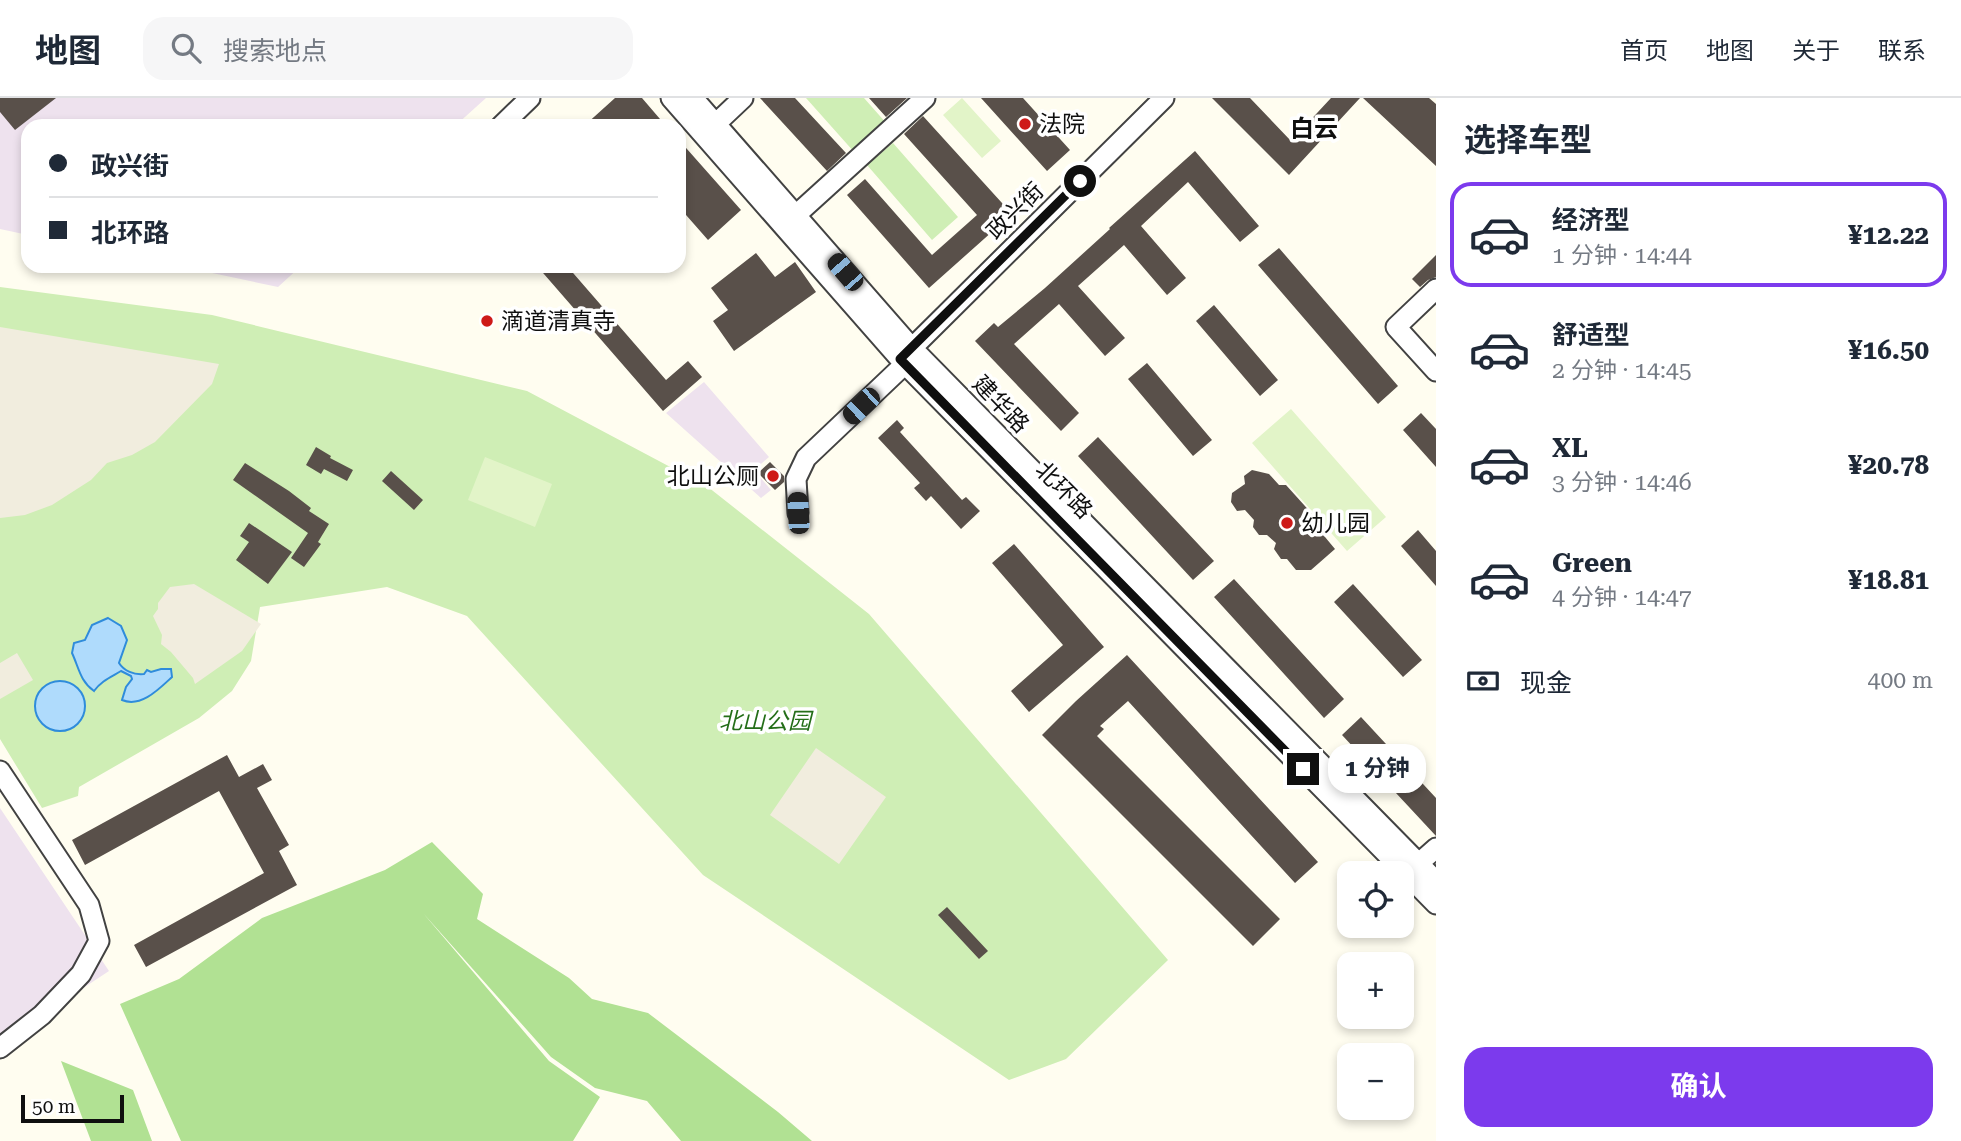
<!DOCTYPE html>
<html lang="zh">
<head>
<meta charset="utf-8">
<style>
	body { margin:0; font-family:"Roboto Serif","Noto Sans SC",serif; background:#f6f6f7; color:#1f2937; height:100vh; display:flex; flex-direction:column; font-size:26px; white-space:nowrap }
	* { box-sizing:border-box; margin:0 }
	p { font-size:23px; color:#747a83 }
	.icon { flex:none; width:38px; height:38px; fill:none; stroke:currentColor; stroke-width:2; stroke-linecap:round; stroke-linejoin:round }
	.map { position:relative; flex:1; overflow:hidden }
	.sheet { display:flex; flex-direction:column; background:#fff; width:525px }
	.sheet>* { flex:none }
	.guide { position:absolute; left:21px; top:21px; width:665px; height:154px; border-radius:21px; box-shadow:0 4px 10px #0003; display:grid; align-content:center; height:154px; padding:0 28px; background:#fff }
	.controls { position:absolute; left:1337px; top:763px; display:grid; gap:14px }
	.controls a { display:grid; place-items:center; width:77px; height:77px; border-radius:14px; background:#fff; box-shadow:0 4px 10px #0003; font-size:35px }
	.scale { position:absolute; left:21px; bottom:18px; width:103px; box-sizing:border-box; padding-left:7px; border:4px solid #0f0f0f; border-top:0; font-size:19px; line-height:24px; white-space:nowrap; color:#0f0f0f; -webkit-text-stroke:5px #fff; paint-order:stroke }
	.end { position:absolute; width:32px; height:32px; margin:-16px; border:9px solid #0f0f0f; background:#fff; box-shadow:0 0 0 4px #fff }
	.from { border-radius:50% }
	.bubble { position:absolute; height:49px; border-radius:21px; background:#fff; box-shadow:0 4px 10px #0003; font-size:23px; font-weight:700; line-height:49px; text-align:center }
	.car { position:absolute; width:21px; height:42px; margin:-21px -10px; border-radius:9px; box-shadow:0 0 5px 2px #0007; background:linear-gradient(#222 24%,#8ab4d8 0 40%,#222 0 76%,#8ab4d8 0 86%,#222 0) }
	.guide b { display:flex; align-items:center; gap:24px; height:66px; font-size:26px }
	.guide b+b { border-top:2px solid #e0e1e3 }
	.guide i { width:18px; height:18px; background:#1f2937 }
	ul { padding:0; list-style:none }
	li { display:flex; align-items:center; gap:21px; height:105px; margin:0 14px 10px; padding:0 14px; border:4px solid transparent; border-radius:21px }
	li div { flex:1 }
	li b { display:block; font-size:26px }
	li em { font-style:normal; font-weight:700 }
	li.active { border-color:#7c3aed }
	li>.icon { width:63px; height:63px; stroke-width:1.5 }
	h2 { padding:0 28px; font-size:32px; line-height:84px }
	.pay { display:flex; align-items:center; gap:18px; height:77px; padding:0 28px; font-size:26px }
	.pay p { margin-inline-start:auto }
	.primary-button { display:flex; gap:14px; margin-top:auto; padding:14px 28px }
	.primary-button a { flex:1; height:80px; border-radius:21px; background:#7c3aed; color:#fff; font-size:28px; font-weight:700; line-height:80px; text-align:center }
	header { display:flex; align-items:center; gap:42px; box-sizing:border-box; height:98px; padding:0 35px; background:#fff; border-bottom:2px solid #e0e1e3 }
	header strong { font-size:33px }
	nav { display:flex; gap:38px; margin-inline-start:auto; font-size:24px }
	.search { width:490px; height:63px; background:#f6f6f7; display:flex; align-items:center; gap:18px; box-sizing:border-box; padding:0 24px; border-radius:21px; color:#747a83; font-size:26px }
	main { display:flex; flex:1; min-height:0 }
	.map>svg:first-child { display:block }
	.industrial { fill:#eee2ee }
	.green { fill:#cfeeb5 }
	.forest { fill:#b1e193 }
	.pitch { fill:#e2f4c8 }
	.plaza { fill:#f1edde }
	.water { fill:#afdbfc; stroke:#2f8cdb; stroke-width:2 }
	.building { fill:#59504a }
	.lines { fill:none; stroke-linecap:round; stroke-linejoin:round }
	.minor-casing { stroke:#424242; stroke-width:23 }
	.minor { stroke:#fff; stroke-width:19 }
	.route { stroke:#0f0f0f; stroke-width:9 }
	.poi-dot { fill:#ce1a18; stroke:#fff; stroke-width:2.5 }
	.labels { text-anchor:middle; stroke-width:7; stroke-linejoin:round; paint-order:stroke }
	.poi-label { font-size:23px; fill:#0f0f0f; stroke:#fff; text-anchor:start }
	.street-label { font-size:23px; fill:#0f0f0f; stroke:#fff }
	.park-label { font-size:23px; font-style:italic; fill:#246e18; stroke:#fff }
	.neighbourhood-label { font-size:24px; font-weight:bold; fill:#0f0f0f; stroke:#fff }
</style>
</head>
<body>
<header>
<strong>地图</strong>
<div class="search"><svg class="icon" aria-label="search" viewBox="0 0 24 24"><circle cx="10" cy="10" r="6"/><path d="M15 15l6 6"/></svg>搜索地点</div>
<nav><a>首页</a><a>地图</a><a>关于</a><a>联系</a></nav>
</header>
<main>
<div class="map">
<svg width="1436" height="1043" viewBox="0 0 1436 1043">
	<rect width="100%" height="100%" fill="#fffdf0"/>
	<path class="industrial" d="M0 0H486L455 28H28V137L0 131Z
		M179 168H301L278 189Z
		M704 284 769 359 754 372 771 392 761 400 666 315Z
		M0 710 109 873 0 945Z"/>
	<path class="green" d="M806 0H864L887 26 855 55Z
		M893 45 958 119 932 142 867 67Z
		M0 189 212 217 527 293 708 389 869 516 1168 862 1066 961 1009 982 703 777 467 518 387 489 260 509 251 563 232 593 199 620 79 689 78 698 42 710 0 641Z"/>
	<path class="forest" d="M432 744 483 796 477 821 569 880 592 901 648 915 778 1014 812 1043H681L647 1003 595 990 551 959 423 815 549 963 600 999 573 1043H181L120 906 179 881 262 820 385 772Z
		M61 963 133 992 152 1043H91Z"/>
	<path class="pitch" d="M962 0 1001 43 982 60 943 17Z
		M1291 311 1386 419 1347 453 1252 345Z
		M485 359 552 386 535 429 468 402Z"/>
	<path class="plaza" d="M0 229 219 266 212 286 155 344 132 357 107 365 91 382 52 407 25 417 0 420Z
		M194 486 261 526 242 553 195 586 193 580 171 554 161 546 162 537 153 518 158 511V505L170 489Z
		M17 555 33 582 0 601V565Z
		M816 650 886 699 839 766 770 717Z"/>
	<path class="water" d="M108 520 121 528 127 542 119 565C124 573 134 577 144 576L147 572 151 574 161 571H171L172 579C159 591 141 610 122 602L126 589 132 581 131 578 121 573C111 579 101 583 94 593 80 583 79 570 72 555L74 545 85 542 92 527Z
		M35 608a25 25 0 1 1 50 0a25 25 0 1 1-50 0Z"/>
	<path class="building" d="M0 0H56L15 32 0 14Z
		M615 0H642L666 28H584Z
		M760 0H795L846 55 827 73Z
		M869 0H907L886 19Z
		M981 0H1023L1070 52 1047 73Z
		M1212 0H1250L1291 43 1331 0H1360L1289 77Z
		M1363 0H1429L1436 6V68Z
		M923 18 1012 116 929 190 847 97 865 81 932 157 977 117 904 36Z
		M679 42 741 112 708 142 679 109Z
		M1195 53 1259 128 1240 144 1188 84 1141 128 1186 180 1167 197 1124 147 1078 188 1125 240 1105 258 1059 206 1014 246 1079 315 1061 333 975 243 994 225 998 229 1045 190 1110 131 1109 130Z
		M1279 150 1398 288 1378 306 1258 167Z
		M756 155 775 179 795 164 816 194 734 253 713 223 728 212 711 190Z
		M1436 157V179L1428 182 1420 189 1412 181Z
		M537 168H567L666 282 688 263 702 279 663 313Z
		M1214 207 1278 282 1260 298 1196 223Z
		M1147 265 1212 342 1193 358 1128 281Z
		M1421 315 1436 331V369L1403 332Z
		M897 322 904 330 900 334 962 402 966 399 980 413 961 431 931 398 926 403 914 390 920 385 878 340Z
		M1098 339 1214 463 1193 482 1078 358Z
		M316 349 331 358 330 360 353 372 347 383 324 371 321 376 306 367Z
		M770 364 784 378V384L775 392 758 375Z
		M245 365 289 393 311 410 309 413 329 426 318 444 321 446 304 469 291 460 308 435 233 382Z
		M1252 372 1269 376 1279 387H1286L1323 428 1325 439 1335 451 1311 472H1296L1287 461H1281L1274 451 1276 445 1267 437H1259L1253 429 1254 422 1245 412 1237 413 1231 404 1232 395 1245 386 1244 378Z
		M391 373 423 402 414 412 382 383Z
		M249 425 292 454 268 486 236 462 249 444 240 438Z
		M1418 432 1436 453V488L1401 448Z
		M1014 446 1104 549 1029 614 1011 593 1063 547 992 465Z
		M1234 481 1344 601 1324 620 1214 499Z
		M1353 486 1422 562 1403 579 1334 504Z
		M1127 557 1318 764 1295 785 1128 603 1100 628 1104 631 1097 638 1280 821 1253 848 1042 637 1076 603Z
		M1361 619 1436 700V738L1342 637Z
		M227 657 239 679 263 666 272 682 257 690 289 747 279 753 297 787 146 869 134 847 264 775 219 693 85 767 72 742Z
		M947 809 988 853 979 861 938 817Z"/>
	<g class="lines">
		<g class="minor-casing">
			<path id="minor" d="M671 0 900 261 1436 806
				M693 0 912 250 1436 783
				M501 28 530 0
				M707 34 743 0
				M796 117 925 0
				M1436 191 1396 229 1436 273
				M904 258 1164 0
				M798 415 796 381 806 360 905 266
				M0 673 89 807 99 843 81 876 42 917 0 950
				M1419 765 1436 750"/>
		</g>
		<use href="#minor" class="minor"/>
	</g>
	<g class="lines">
		<path class="route" d="M1080 83 900 261 1303 671"/>
	</g>
	<g class="poi-dot">
		<circle cx="1025" cy="26" r="7"/>
		<circle cx="487" cy="223" r="7"/>
		<circle cx="773" cy="378" r="7"/>
		<circle cx="1287" cy="425" r="7"/>
	</g>
	<g class="labels">
		<g class="poi-label">
			<text x="1039" y="34">法院</text>
			<text x="501" y="231">滴道清真寺</text>
			<text x="759" y="386" text-anchor="end">北山公厕</text>
			<text x="1301" y="433">幼儿园</text>
		</g>
		<g class="street-label">
			<text transform="translate(1015 113) rotate(-45)" y="8">政兴街</text>
			<text transform="translate(1001 306) rotate(46)" y="8">建华路</text>
			<text transform="translate(1064 392) rotate(45)" y="8">北环路</text>
		</g>
		<g class="park-label">
			<text x="765" y="631">北山公园</text>
		</g>
		<g class="neighbourhood-label">
			<text x="1314" y="39">白云</text>
		</g>
	</g>
</svg>
<div class="controls">
<a><svg class="icon" aria-label="locate" viewBox="0 0 24 24"><circle cx="12" cy="12" r="6"/><path d="M12 2v4M12 18v4M2 12h4M18 12h4"/></svg></a>
<a>+</a>
<a>−</a>
</div>
<div class="scale">50 m</div>
<i class="end from" style="left:1080px;top:83px"></i>
<i class="end" style="left:1303px;top:671px"></i>
<div class="bubble" style="left:1328px;top:646px;width:98px">1 分钟</div>
<i class="car" style="left:845px;top:174px;rotate:319deg"></i>
<i class="car" style="left:861px;top:308px;rotate:226deg"></i>
<i class="car" style="left:798px;top:415px;rotate:357deg"></i>
<div class="guide">
<b><i class="from"></i>政兴街</b>
<b><i></i>北环路</b>
</div>
</div>
<section class="sheet">
<h2>选择车型</h2>
<ul>
<li class="active"><svg class="icon" aria-label="car" viewBox="0 0 24 24"><path d="M5 17H2v-5l4-1 3-4h7l3 4 3 1v5h-3M9 17h6M6 11h13"/><circle cx="7" cy="17" r="2"/><circle cx="17" cy="17" r="2"/></svg><div><b>经济型</b><p>1 分钟 · 14:44</p></div><em>¥12.22</em></li>
<li><svg class="icon" aria-label="car" viewBox="0 0 24 24"><path d="M5 17H2v-5l4-1 3-4h7l3 4 3 1v5h-3M9 17h6M6 11h13"/><circle cx="7" cy="17" r="2"/><circle cx="17" cy="17" r="2"/></svg><div><b>舒适型</b><p>2 分钟 · 14:45</p></div><em>¥16.50</em></li>
<li><svg class="icon" aria-label="car" viewBox="0 0 24 24"><path d="M5 17H2v-5l4-1 3-4h7l3 4 3 1v5h-3M9 17h6M6 11h13"/><circle cx="7" cy="17" r="2"/><circle cx="17" cy="17" r="2"/></svg><div><b>XL</b><p>3 分钟 · 14:46</p></div><em>¥20.78</em></li>
<li><svg class="icon" aria-label="car" viewBox="0 0 24 24"><path d="M5 17H2v-5l4-1 3-4h7l3 4 3 1v5h-3M9 17h6M6 11h13"/><circle cx="7" cy="17" r="2"/><circle cx="17" cy="17" r="2"/></svg><div><b>Green</b><p>4 分钟 · 14:47</p></div><em>¥18.81</em></li>
</ul>
<div class="pay"><svg class="icon" aria-label="cash" viewBox="0 0 24 24"><path d="M3 7h18v10H3z"/><circle cx="12" cy="12" r="2"/></svg>现金<p>400 m</p></div>
<div class="primary-button"><a>确认</a></div>
</section>
</main>
</body>
</html>
